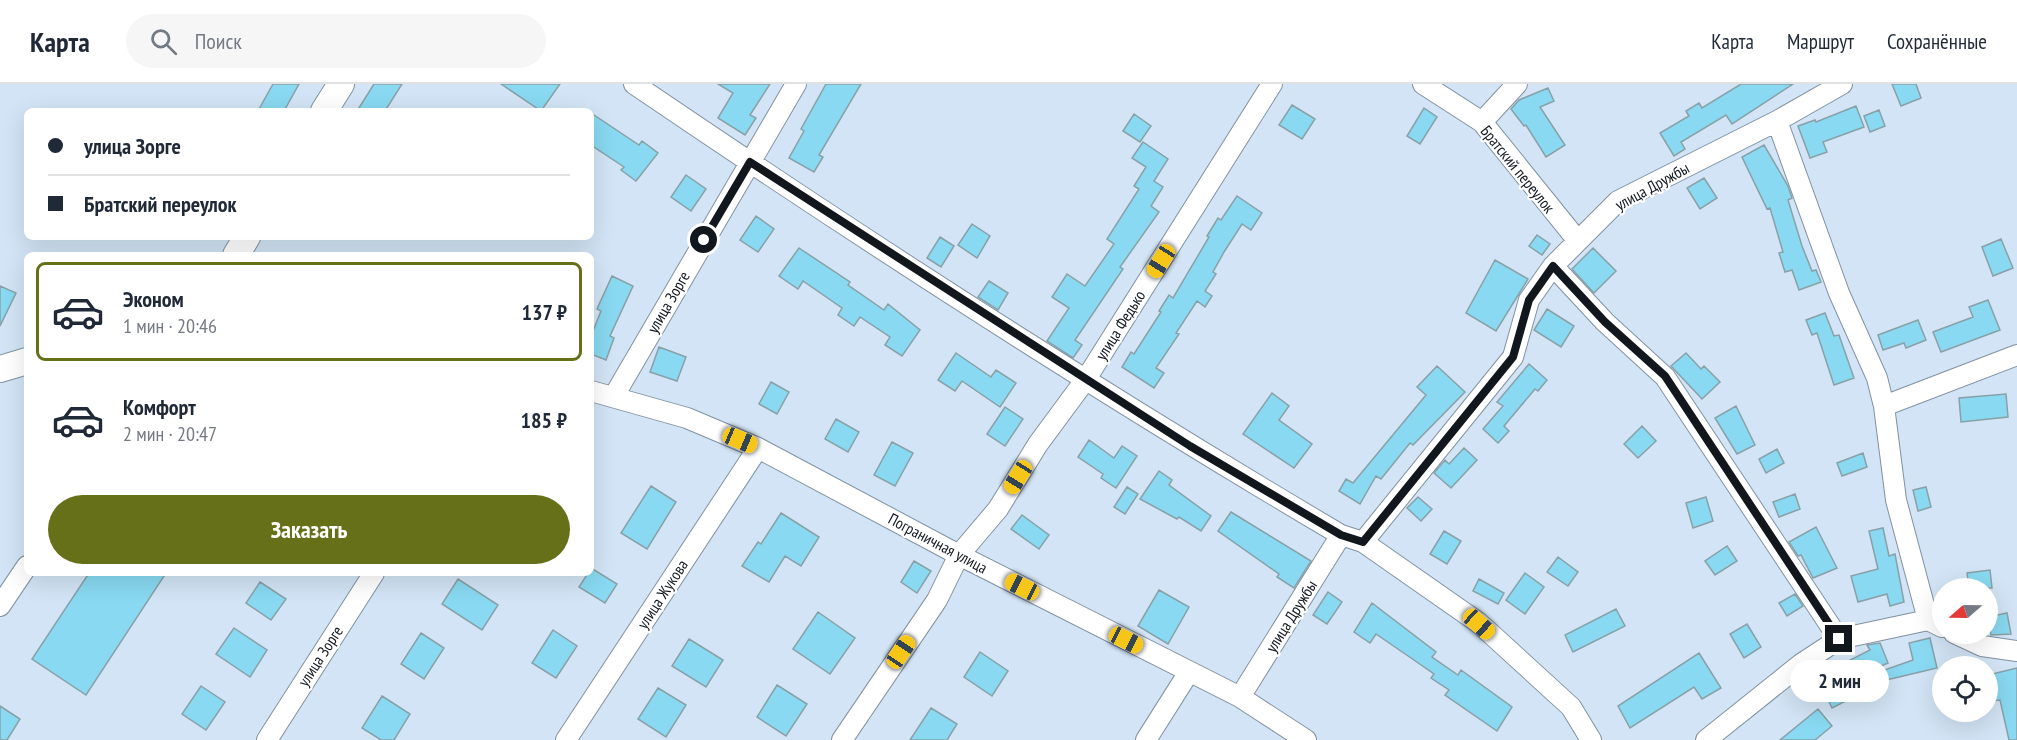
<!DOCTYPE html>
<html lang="ru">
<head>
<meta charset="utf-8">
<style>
	body { margin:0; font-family:"PT Sans Narrow",sans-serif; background:#f6f6f7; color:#1f2937; height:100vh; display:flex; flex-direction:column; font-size:22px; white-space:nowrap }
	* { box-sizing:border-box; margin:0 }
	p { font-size:20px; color:#747a83 }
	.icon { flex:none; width:33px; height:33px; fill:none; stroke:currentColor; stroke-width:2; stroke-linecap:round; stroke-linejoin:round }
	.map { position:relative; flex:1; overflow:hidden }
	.sheet { position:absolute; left:24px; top:168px; width:570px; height:324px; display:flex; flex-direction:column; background:#fff; border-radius:9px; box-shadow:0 6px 24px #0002 }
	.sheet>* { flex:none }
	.banner { position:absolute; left:24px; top:24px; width:570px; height:132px; border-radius:9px; box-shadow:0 6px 24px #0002; display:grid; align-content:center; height:132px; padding:0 24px; background:#fff }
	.needle { width:39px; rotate:250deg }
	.tools { position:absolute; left:1932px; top:494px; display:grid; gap:12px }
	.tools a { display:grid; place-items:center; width:66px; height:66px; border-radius:50%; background:#fff; box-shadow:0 6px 24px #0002; font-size:30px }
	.end { position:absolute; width:27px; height:27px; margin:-14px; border:8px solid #11171d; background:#fff; box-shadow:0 0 0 3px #fff }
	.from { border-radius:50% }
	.bubble { position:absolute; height:42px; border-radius:21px; background:#fff; box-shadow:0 6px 24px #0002; font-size:20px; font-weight:700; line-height:42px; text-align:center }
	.car { position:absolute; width:18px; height:36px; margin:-18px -9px; border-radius:8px; box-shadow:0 0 4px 2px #0007; background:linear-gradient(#f5c518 24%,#345 0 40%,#f5c518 0 76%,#345 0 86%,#f5c518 0) }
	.banner b { display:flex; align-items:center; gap:21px; height:57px; font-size:22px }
	.banner b+b { border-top:2px solid #e0e1e3 }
	.banner i { width:15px; height:15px; background:#1f2937 }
	ul { padding:10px 0 0; list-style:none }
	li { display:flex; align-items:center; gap:18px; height:99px; margin:0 12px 9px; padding:0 12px; border:3px solid transparent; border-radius:9px }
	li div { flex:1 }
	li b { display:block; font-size:22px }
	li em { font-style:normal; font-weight:700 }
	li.on { border-color:#657018 }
	li>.icon { width:54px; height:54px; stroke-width:1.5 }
	.button { display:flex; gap:12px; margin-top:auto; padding:12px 24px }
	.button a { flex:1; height:69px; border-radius:36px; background:#657018; color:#fff; font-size:24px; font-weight:700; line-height:69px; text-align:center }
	header { display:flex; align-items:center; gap:36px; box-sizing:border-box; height:84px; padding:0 30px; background:#fff; border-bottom:2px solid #e0e1e3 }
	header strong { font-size:28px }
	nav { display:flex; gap:33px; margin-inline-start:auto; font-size:21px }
	.search { width:420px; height:54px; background:#f6f6f7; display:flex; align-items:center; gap:15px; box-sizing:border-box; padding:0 21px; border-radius:33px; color:#747a83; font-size:22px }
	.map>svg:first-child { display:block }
	.building { fill:#88d9f1; stroke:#88a1a8; stroke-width:1.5 }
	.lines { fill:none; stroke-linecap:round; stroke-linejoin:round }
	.minor-casing { stroke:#8192a1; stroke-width:22 }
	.tertiary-casing { stroke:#8192a1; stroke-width:28 }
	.minor { stroke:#fff; stroke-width:20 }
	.tertiary { stroke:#fff; stroke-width:26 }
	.route { stroke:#11171d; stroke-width:8 }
	.labels { text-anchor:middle; stroke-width:4.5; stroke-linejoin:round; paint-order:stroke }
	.street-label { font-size:16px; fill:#11171d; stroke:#fff }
</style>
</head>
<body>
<header>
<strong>Карта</strong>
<div class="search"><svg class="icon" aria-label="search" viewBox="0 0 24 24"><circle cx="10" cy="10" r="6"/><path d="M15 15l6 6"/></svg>Поиск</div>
<nav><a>Карта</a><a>Маршрут</a><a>Сохранённые</a></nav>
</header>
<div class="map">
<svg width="2017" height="656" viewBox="0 0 2017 656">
	<rect width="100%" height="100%" fill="#d2e4f5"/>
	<path class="building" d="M273 0H299L284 27H258Z
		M374 0H402L385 27H357Z
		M501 0H560L541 27Z
		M718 0H770L750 31 756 34 745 51 718 34 733 9Z
		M826 0H861L819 71 823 73 814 88 789 74 804 47 801 45Z
		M1741 0H1793L1732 40 1726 31 1681 58 1685 65 1674 72 1660 49 1689 32 1686 27 1699 19 1702 24Z
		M1892 0H1916L1921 14 1901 22Z
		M1548 4 1554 17 1540 23 1565 61 1546 73 1526 41 1524 42 1511 25 1519 16Z
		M1292 21 1315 35 1302 55 1279 41Z
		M1856 22 1864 43 1823 58 1827 68 1810 74 1798 42 1815 36 1816 38Z
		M1424 24 1437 33 1420 60 1407 52Z
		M1879 26 1885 42 1870 48 1864 32Z
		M591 29 639 61 642 57 658 69 636 97 621 86 624 83 591 61Z
		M1134 30 1151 42 1140 58 1123 47Z
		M1143 58 1168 75 1154 97 1163 103 1151 122 1159 128 1120 183 1123 185 1075 256 1082 261 1073 274 1047 257 1069 224 1052 213 1067 190 1085 202 1114 160 1107 155 1139 105 1134 102 1146 83 1132 74Z
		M1764 61 1788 102 1792 114 1788 116 1802 162 1812 187 1816 186 1821 198 1799 206 1792 186 1785 188 1779 169 1783 168 1770 124 1767 125 1742 73Z
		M686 91 706 105 691 127 671 113Z
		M1704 94 1717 114 1700 125 1687 104Z
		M1237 112 1262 129 1251 146 1242 140 1224 168 1213 188 1216 190 1205 207 1212 212 1205 223 1197 217 1176 249 1179 250 1156 284 1164 289 1154 304 1122 283 1131 268 1134 270 1161 228 1159 227 1169 211 1173 214 1209 153 1207 152 1218 134 1221 136Z
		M756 132 774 145 758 168 740 156Z
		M972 140 990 152 977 174 958 161Z
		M1537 151 1550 160 1542 171 1529 162Z
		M940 153 954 162 941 183 927 174Z
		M2001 155 2013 184 1993 192 1982 163Z
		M799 164 850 198 848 201 884 226 888 220 920 246 902 272 885 261 890 253 860 233 854 242 838 231 842 224 803 197 798 205 779 192Z
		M1593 164 1616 187 1594 209 1572 185Z
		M1495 176 1528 195 1496 247 1466 229Z
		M612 192 633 202 610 252 614 254 606 276 591 270V252L601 227 597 225Z
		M989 197 1008 209 998 226 978 213Z
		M0 202 16 209 0 242Z
		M1988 216 2000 246 1941 268 1933 248 1973 233 1969 223Z
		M1547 225 1574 242 1561 263 1534 246Z
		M1825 229 1834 252 1839 251 1854 294 1834 301 1817 249 1812 251 1806 236Z
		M1918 236 1926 256 1906 264 1904 259 1883 266 1878 251Z
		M659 263 686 273 677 297 650 288Z
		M956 269 991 293 996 286 1016 299 1000 323 962 297 955 307 938 296Z
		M1686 269 1701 285 1704 282 1720 298 1702 315 1671 282Z
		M1529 280 1547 296 1538 307 1535 305 1504 342 1509 347 1498 359 1483 345 1503 322 1497 318Z
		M1437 282 1465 308 1413 361 1410 359 1381 395 1376 392 1360 420 1339 407 1346 395 1353 399 1426 311 1417 303Z
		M771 298 789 308 777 330 759 320Z
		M1272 309 1289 322 1279 336 1312 360 1294 384 1243 350Z
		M2006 310 2008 333 1961 338 1959 314Z
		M1736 322 1755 361 1737 370 1715 334Z
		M1005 323 1023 335 1005 362 987 350Z
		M836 335 859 348 848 368 825 355Z
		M1642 342 1656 357 1638 374 1624 360Z
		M1089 356 1114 374 1122 362 1137 372 1116 404 1101 394 1103 390 1078 373Z
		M892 358 913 369 895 402 874 391Z
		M1464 364 1477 376 1451 404 1434 389 1445 376 1449 380Z
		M1777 365 1784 379 1766 389 1759 375Z
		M1863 369 1867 383 1842 392 1837 379Z
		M1159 387 1172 396 1169 401 1211 432 1201 447 1179 433 1177 435 1140 415Z
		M651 402 676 418 647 465 621 449Z
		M1127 403 1138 410 1125 430 1114 423Z
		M1926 403 1931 423 1918 427 1913 406Z
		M1795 410 1800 425 1779 433 1773 418Z
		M1418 413 1432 425 1421 437 1407 424Z
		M1706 413 1713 437 1693 444 1686 419Z
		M1231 428 1311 477 1294 504 1277 493 1279 490 1218 447Z
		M781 429 819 453 801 482 785 472 769 498 742 482 758 458 761 460Z
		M1022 431 1049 451 1039 465 1011 445Z
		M1816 443 1837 484 1813 494 1801 471 1798 472 1789 458Z
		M1883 444 1889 472 1895 470 1904 518 1890 522 1887 510 1858 518 1851 492 1878 485 1869 447Z
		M1444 447 1461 457 1447 480 1430 470Z
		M1727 462 1737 477 1715 491 1705 477Z
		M1558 473 1578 488 1568 502 1547 488Z
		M914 477 931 487 917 509 901 498Z
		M591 484 617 500 605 519 579 503 588 489H591Z
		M1990 486 1992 504H1969L1967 489Z
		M89 489H166L86 611 32 575Z
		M1525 489 1544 503 1525 530 1506 516Z
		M458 495 498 521 482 546 442 520Z
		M1479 495 1504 509 1498 520 1473 507Z
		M260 498 286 515 271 536 246 519Z
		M1159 506 1189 523 1168 560 1138 542Z
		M1328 508 1342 518 1327 540 1313 531Z
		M1795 510 1803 522 1787 532 1779 519Z
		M1372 519 1436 568 1432 573 1458 591 1461 586 1512 623 1497 647 1445 611 1449 606 1431 594 1434 590 1411 574 1376 550 1370 559 1354 548Z
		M1616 525 1625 542 1573 568 1565 551Z
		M818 528 855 554 830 590 793 565Z
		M2007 529 2011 550 1991 551 1988 533Z
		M1747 540 1761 563 1744 574 1730 550Z
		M234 544 267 566 250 593 216 570Z
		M553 546 577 562 556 594 532 579Z
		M421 549 444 564 424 595 401 580Z
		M1930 554 1937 584 1882 597 1879 588 1913 576 1909 559Z
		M689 555 723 576 706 603 672 582Z
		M1880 559 1888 579 1862 590 1864 595 1841 606 1846 617 1832 624 1817 593 1870 566 1867 561Z
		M980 568 1008 587 992 612 964 593Z
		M1699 569 1721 604 1702 615 1694 603 1630 644 1618 622Z
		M2017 584V656H2009L2000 616 1993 617 1988 591Z
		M777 601 807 620 786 652 757 633Z
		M201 602 225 618 206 646 182 630Z
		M658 604 686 621 666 653 638 635Z
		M382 612 410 630 394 656H381L362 644Z
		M0 622 20 635 7 656H0Z
		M931 624 957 640 947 656H910Z
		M1818 625 1832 642 1815 656H1780Z"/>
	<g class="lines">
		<g class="minor-casing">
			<path id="minor" d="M634 0C865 157 1100 309 1341 451L1363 458 1479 539 1571 623 1591 656
				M1423 0 1482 38 1578 157
				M1777 37 1839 209 1877 294 1884 322
				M1482 38 1517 0
				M1553 182 1605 238 1665 293 1839 555
				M591 307 687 334 758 364 959 471 1240 613 1306 656
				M614 312 796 0
				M1363 458 1513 273 1529 216 1553 182 1618 117 1777 37 1842 0
				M0 522 27 482
				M1928 536 1896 416 1884 322 2017 271
				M1954 549 1982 562 2017 567
				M1240 613 1341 451
				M267 656 374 489
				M566 656 758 364
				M842 656 937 516 959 471 998 425 1038 360 1086 295 1272 0
				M1146 656 1189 588
				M1706 656 1801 580 1839 555 1928 536 1942 543"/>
		</g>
		<g class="tertiary-casing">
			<path id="tertiary" d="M324 27 341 0
				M236 171 247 153
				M0 285 27 277"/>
		</g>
		<use href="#minor" class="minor"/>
		<use href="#tertiary" class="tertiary"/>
	</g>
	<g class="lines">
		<path class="route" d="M704 156 750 78 1190 362 1341 451 1363 458 1513 273 1529 216 1553 182 1605 238 1665 292 1839 555"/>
	</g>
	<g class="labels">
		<g class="street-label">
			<text transform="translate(1518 85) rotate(51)" y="6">Братский переулок</text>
			<text transform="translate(1652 102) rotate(-29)" y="6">улица Дружбы</text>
			<text transform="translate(668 218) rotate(-60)" y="6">улица Зорге</text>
			<text transform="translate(1120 241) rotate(-58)" y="6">улица Федько</text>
			<text transform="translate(938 459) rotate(28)" y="6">Пограничная улица</text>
			<text transform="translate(662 510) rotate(-57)" y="6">улица Жукова</text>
			<text transform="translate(1291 532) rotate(-58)" y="6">улица Дружбы</text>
			<text transform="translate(320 572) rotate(-57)" y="6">улица Зорге</text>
		</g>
	</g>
</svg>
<div class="tools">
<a><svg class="needle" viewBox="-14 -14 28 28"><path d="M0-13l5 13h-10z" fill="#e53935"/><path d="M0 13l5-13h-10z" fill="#747a83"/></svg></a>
<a><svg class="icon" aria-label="locate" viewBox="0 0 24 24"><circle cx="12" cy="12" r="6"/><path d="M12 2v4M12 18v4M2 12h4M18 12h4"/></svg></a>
</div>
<i class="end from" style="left:704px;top:156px"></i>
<i class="end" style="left:1839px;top:555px"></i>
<div class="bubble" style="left:1790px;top:576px;width:99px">2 мин</div>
<i class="car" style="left:1161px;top:177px;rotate:212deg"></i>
<i class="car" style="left:740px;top:356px;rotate:113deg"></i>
<i class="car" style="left:1018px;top:393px;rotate:212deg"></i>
<i class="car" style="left:1022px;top:503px;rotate:297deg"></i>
<i class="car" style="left:1479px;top:540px;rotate:132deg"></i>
<i class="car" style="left:1126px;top:556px;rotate:117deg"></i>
<i class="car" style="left:901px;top:568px;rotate:34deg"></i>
<div class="banner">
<b><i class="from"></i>улица Зорге</b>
<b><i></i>Братский переулок</b>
</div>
<section class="sheet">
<ul>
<li class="on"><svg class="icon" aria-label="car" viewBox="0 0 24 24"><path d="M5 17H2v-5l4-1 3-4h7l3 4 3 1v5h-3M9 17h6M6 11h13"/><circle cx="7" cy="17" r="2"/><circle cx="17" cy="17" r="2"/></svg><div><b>Эконом</b><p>1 мин · 20:46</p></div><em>137 ₽</em></li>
<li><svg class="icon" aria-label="car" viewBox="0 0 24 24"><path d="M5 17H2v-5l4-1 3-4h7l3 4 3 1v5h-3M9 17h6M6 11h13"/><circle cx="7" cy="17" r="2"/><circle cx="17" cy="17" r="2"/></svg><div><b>Комфорт</b><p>2 мин · 20:47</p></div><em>185 ₽</em></li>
</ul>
<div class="button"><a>Заказать</a></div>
</section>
</div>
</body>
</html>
